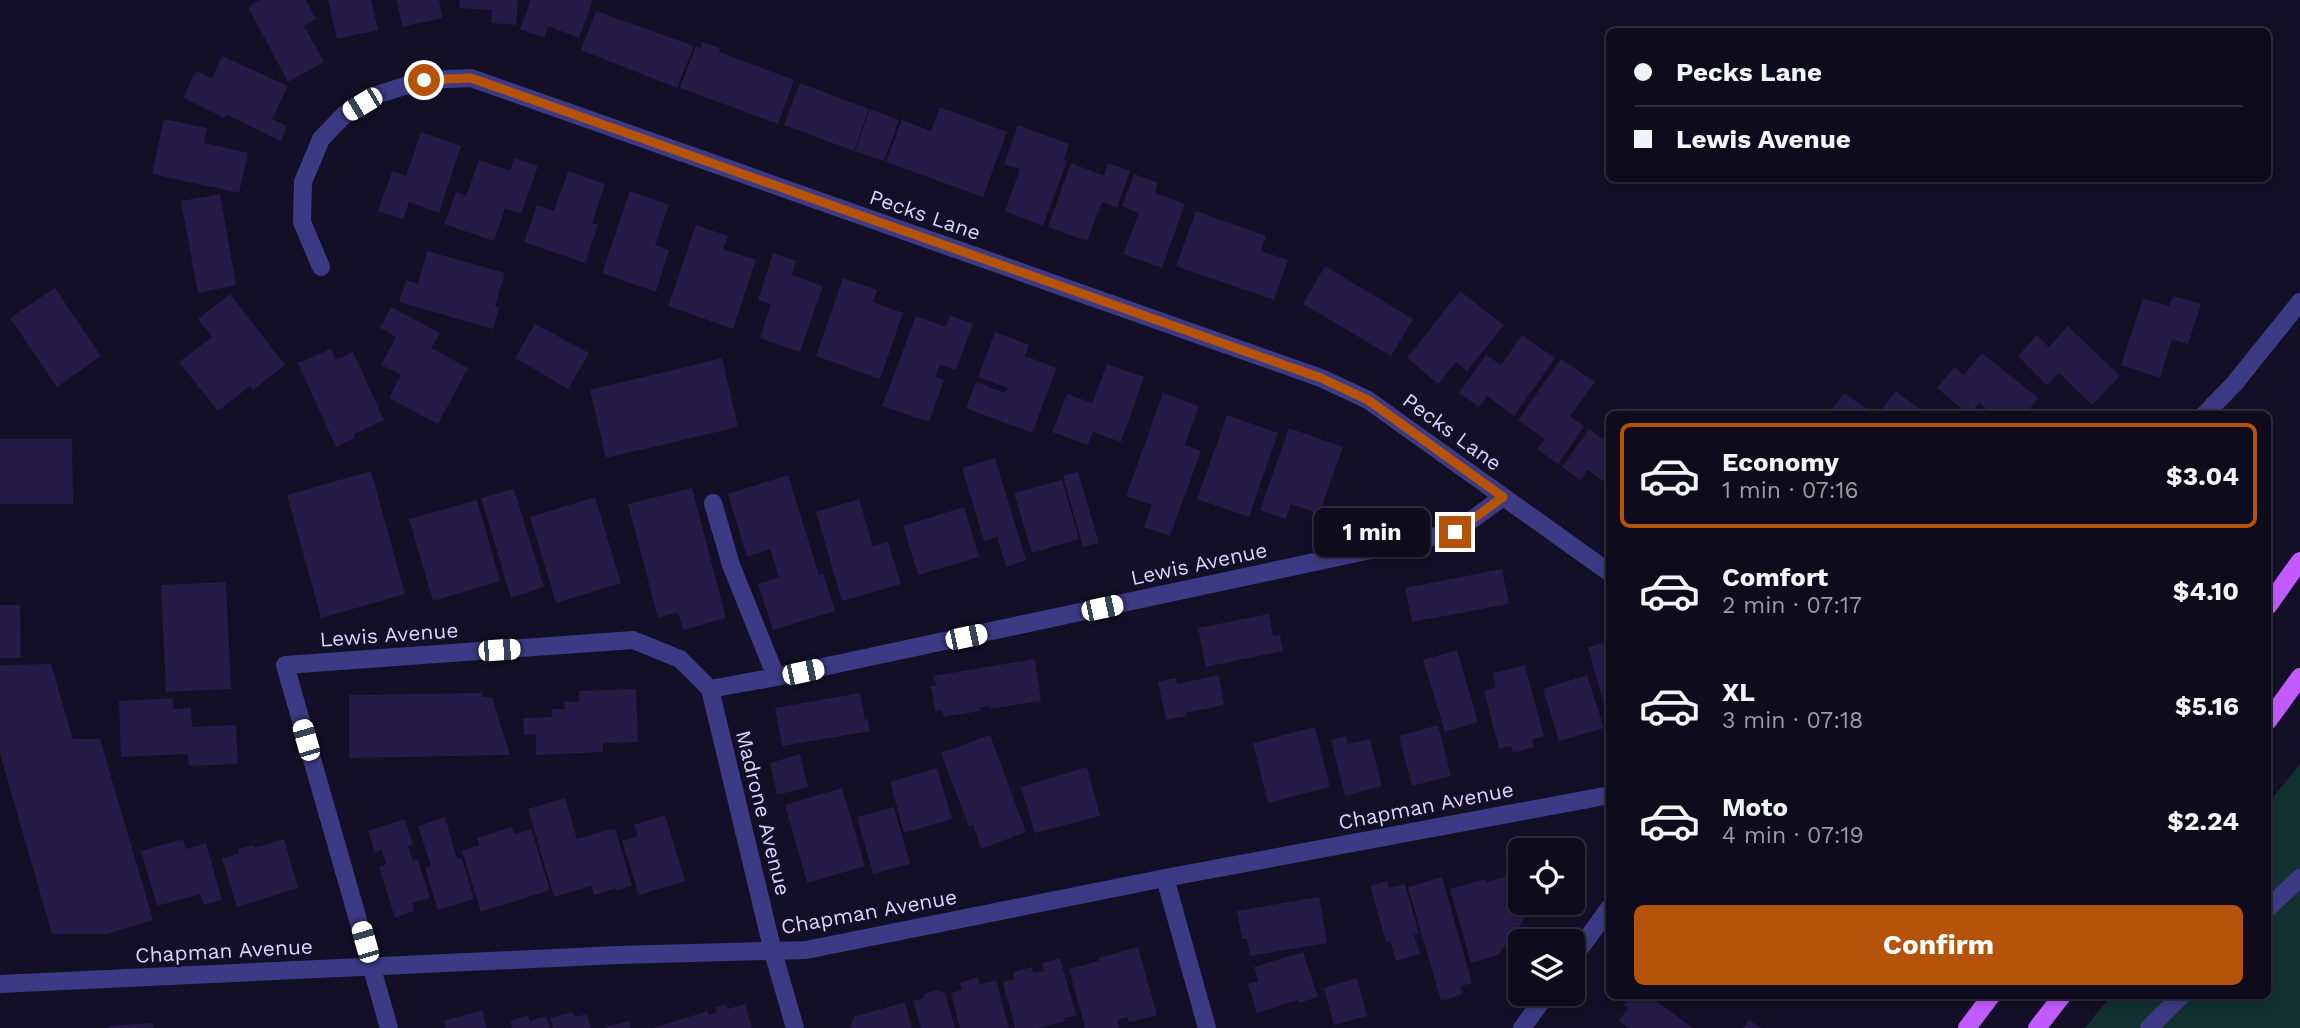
<!DOCTYPE html>
<html lang="en">
<head>
<meta charset="utf-8">
<style>
	body { margin:0; font-family:"Work Sans",sans-serif; background:#1c1929; color:#f1f3f6; height:100vh; display:flex; flex-direction:column; font-size:26px; white-space:nowrap }
	* { box-sizing:border-box; margin:0 }
	p { font-size:23px; color:#9b9ba3 }
	.icon { flex:none; width:38px; height:38px; fill:none; stroke:currentColor; stroke-width:2; stroke-linecap:round; stroke-linejoin:round }
	.map { position:relative; flex:1; overflow:hidden }
	.side { position:absolute; left:1606px; top:411px; width:665px; height:588px; display:flex; flex-direction:column; background:#0e0b1c; border-radius:10px; box-shadow:0 4px 10px #0003,0 0 0 2px #2e2b3b }
	.side>* { flex:none }
	.hud { position:absolute; left:1606px; top:28px; width:665px; height:154px; border-radius:10px; box-shadow:0 4px 10px #0003,0 0 0 2px #2e2b3b; display:grid; align-content:center; height:154px; padding:0 28px; background:#0e0b1c }
	.fabs { position:absolute; left:1508px; top:838px; display:grid; gap:14px }
	.fabs a { display:grid; place-items:center; width:77px; height:77px; border-radius:10px; background:#0e0b1c; box-shadow:0 4px 10px #0003,0 0 0 2px #2e2b3b; font-size:35px }
	.end { position:absolute; width:32px; height:32px; margin:-16px; border:9px solid #b45309; background:#fff; box-shadow:0 0 0 4px #fff }
	.from { border-radius:50% }
	.bubble { position:absolute; height:49px; border-radius:10px; background:#0e0b1c; box-shadow:0 4px 10px #0003,0 0 0 2px #2e2b3b; font-size:23px; font-weight:700; line-height:49px; text-align:center }
	.car { position:absolute; width:21px; height:42px; margin:-21px -10px; border-radius:9px; box-shadow:0 0 5px 2px #0007; background:linear-gradient(#fff 24%,#345 0 40%,#fff 0 76%,#345 0 86%,#fff 0) }
	.hud b { display:flex; align-items:center; gap:24px; height:66px; font-size:26px }
	.hud b+b { border-top:2px solid #2e2b3b }
	.hud i { width:18px; height:18px; background:#f1f3f6 }
	ul { padding:12px 0 0; list-style:none }
	li { display:flex; align-items:center; gap:21px; height:105px; margin:0 14px 10px; padding:0 14px; border:4px solid transparent; border-radius:10px }
	li div { flex:1 }
	li b { display:block; font-size:26px }
	li em { font-style:normal; font-weight:700 }
	li.current { border-color:#b45309 }
	li>.icon { width:63px; height:63px; stroke-width:1.5 }
	.cta { display:flex; gap:14px; margin-top:auto; padding:14px 28px }
	.cta a { flex:1; height:80px; border-radius:10px; background:#b45309; color:#fff; font-size:28px; font-weight:700; line-height:80px; text-align:center }
	.map>svg:first-child { display:block }
	.green { fill:#12302f }
	.building { fill:#241b47 }
	.lines { fill:none; stroke-linecap:round; stroke-linejoin:round }
	.minor { stroke:#3d3a85; stroke-width:18 }
	.major { stroke:#c25bff; stroke-width:18 }
	.route { stroke:#b45309; stroke-width:9 }
	.labels { text-anchor:middle; stroke-width:5; stroke-linejoin:round; paint-order:stroke }
	.street-label { font-size:21px; fill:#d9d4ff; stroke:#130f26 }
</style>
</head>
<body>
<div class="map">
<svg width="2300" height="1028" viewBox="0 0 2300 1028">
	<rect width="100%" height="100%" fill="#130f26"/>
	<path class="green" d="M2300 764V1028H2085L2111 996H2268V803Z"/>
	<path class="building" d="M260 0H306L316 19 304 26 324 62 288 82 248 7Z
		M328 0H371L378 30 337 39Z
		M397 0H439L442 18 402 27Z
		M460 0H518L516 25 491 23 492 10 459 8Z
		M531 0H593L579 38 548 26 544 38 520 29Z
		M596 11 694 46 677 88 581 50Z
		M702 42 720 48 719 52 794 80 778 124 680 88 696 46 700 48Z
		M222 56 288 86 272 119 287 126 281 141 227 115 225 118 183 98 196 71 212 78Z
		M800 83 869 109 854 151 784 125Z
		M940 107 1007 132 983 197 886 162 902 120 931 131Z
		M870 109 899 120 884 161 855 151Z
		M164 119 207 128 204 143 248 153 239 193 152 174Z
		M1018 125 1069 144 1064 160 1067 161 1043 226 1005 211 1020 169 1004 164Z
		M421 132 461 146 439 213 409 202 403 219 378 211 392 171 406 176Z
		M514 158 538 166 521 214 505 208 494 241 444 224 456 192 466 196 479 160 510 171Z
		M1071 163 1104 176 1108 163 1130 171 1117 208 1102 202 1087 241 1048 227Z
		M568 171 605 184 592 223 598 225 585 263 524 242 537 205 554 211Z
		M1134 174 1158 183 1155 193 1185 204 1162 268 1123 254 1139 213 1122 206Z
		M630 191 669 205 655 245 669 250 656 292 602 273Z
		M220 194 236 285 198 293 181 201Z
		M1196 211 1266 236 1261 251 1288 260 1274 300 1176 266Z
		M696 225 728 236 723 249 756 260 733 329 668 306Z
		M427 251 505 273 495 306 499 308 493 329 399 302 406 280 418 284Z
		M773 253 796 261 792 275 823 286 800 352 760 338 771 304 758 300Z
		M1325 266 1413 319 1391 356 1303 304Z
		M843 278 877 290 873 302 903 313 880 379 816 356Z
		M55 288 101 356 57 387 10 318Z
		M1460 291 1504 325 1467 371 1456 362 1438 384 1407 358Z
		M230 294 285 365 253 390 250 386 218 411 179 362 212 337 198 319Z
		M2173 296 2201 304 2188 344 2172 339 2160 378 2121 365 2143 298 2169 306Z
		M391 307 440 333 431 348 468 368 438 424 389 398 401 375 381 365 396 337 380 328Z
		M950 315 973 324 956 370 940 365 935 377 944 380 929 422 882 406 916 316 946 327Z
		M535 324 589 353 568 389 515 358Z
		M2068 326 2120 376 2092 405 2059 373 2047 385 2018 356 2037 335 2049 347Z
		M995 332 1029 345 1025 356 1057 368 1032 433 966 408 976 382 1005 393 1008 388 978 377Z
		M1522 335 1555 358 1514 416 1487 396 1479 407 1459 393 1486 355 1501 365Z
		M331 349 336 360 353 352 384 420 354 434 355 438 336 447 298 363Z
		M1982 353 2038 398 2025 415H1994L1979 403 1969 415 1937 388 1954 367 1964 375Z
		M722 358 738 427 606 458 590 390Z
		M1561 359 1595 382 1570 416 1584 426 1558 464 1537 449 1545 439 1518 420Z
		M1107 364 1144 377 1121 442 1093 432 1088 445 1052 432 1067 394 1092 403Z
		M1895 391 1928 415H1878Z
		M1163 393 1199 406 1185 445 1201 451 1170 536 1144 527 1152 505 1126 496Z
		M1844 393 1875 415 1829 413Z
		M1625 408 1635 415H1620Z
		M1227 415 1278 433 1249 517 1197 499Z
		M1289 428 1343 447 1319 514 1291 504 1286 519 1260 510Z
		M1610 428V486L1588 470 1580 480 1562 467 1589 429 1602 439Z
		M0 439H72L73 504H0Z
		M995 458 1026 560 1006 567 997 537 984 541 962 468Z
		M371 471 405 594 321 618 287 495Z
		M1078 472 1099 543 1083 547 1063 476Z
		M788 475 819 575 823 573 835 611 773 630 758 584 779 577 770 549 747 557 728 494Z
		M1062 480 1079 539 1032 553 1014 493Z
		M692 488 726 618 683 630 678 612 658 618 628 504Z
		M514 489 544 587 511 598 481 498Z
		M595 497 621 583 556 603 530 517Z
		M859 499 873 546 888 542 901 584 842 601 816 512Z
		M477 500 500 581 433 601 409 519Z
		M964 507 979 557 918 575 903 526Z
		M1502 569 1509 604 1412 622 1405 588Z
		M226 582 231 689 166 692 161 585Z
		M0 605H20L21 658H0Z
		M1269 614 1273 636 1280 635 1283 651 1206 667 1198 628Z
		M1610 641V723H1609L1588 647Z
		M1457 650 1478 722 1445 732 1423 660Z
		M1035 659 1041 701 989 709V706L979 708 980 711 944 717 942 710 935 711 931 686H936L934 676Z
		M51 664 73 739H100L153 920 107 934H52L0 754V665Z
		M1525 665 1544 736 1532 740 1534 747 1513 753 1511 746 1499 749 1484 691 1496 687 1493 673Z
		M1219 675 1224 705 1185 713 1186 716 1166 720 1158 682 1176 678 1177 684Z
		M1587 675 1604 728 1559 741 1543 689Z
		M636 689 638 742 603 743V752L536 755V734L524 735 523 718 552 717V709H565L564 702H579V691Z
		M482 693V697H492L510 755 349 758V695Z
		M860 693 865 720 868 719 870 731 782 746 775 708Z
		M173 698V709L191 708 192 727 236 725 238 764 189 766 188 754 121 757 119 701Z
		M1438 725 1451 776 1412 786 1399 736Z
		M1315 727 1330 787 1268 803 1253 743Z
		M990 735 1026 832 981 849 973 825 969 827 941 753Z
		M1346 736 1348 744 1370 739 1382 786 1345 796 1331 740Z
		M800 754 808 787 777 795 770 763Z
		M1087 767 1100 816 1035 833 1021 787Z
		M937 768 952 819 904 833 890 782Z
		M842 788 865 866 807 883 785 805Z
		M565 798 577 839 615 828 632 886 617 890 616 888 594 895 591 886 554 897 528 809Z
		M894 807 910 864 873 874 857 817Z
		M665 815 685 881 639 895 622 841 638 836 634 825Z
		M445 817 457 859 462 858 474 899 438 910 425 868 431 866 418 826Z
		M405 819 413 845 408 846 413 861 418 860 430 898 412 903 414 911 395 918 379 867 386 864 382 850 375 852 368 831Z
		M512 827 515 834 531 829 550 890 481 912 462 851 479 845 477 838Z
		M183 839 186 849 206 843 222 900 204 905 200 894 157 906 141 851Z
		M284 839 298 888 237 907 222 859 239 853 238 849 254 845 255 848Z
		M1521 872V903H1536L1498 955 1471 963 1450 889 1486 879V882Z
		M1442 877 1472 983 1461 986 1463 994 1441 1001 1408 887Z
		M1387 881 1389 888 1405 884 1419 934 1414 935 1420 954 1396 961 1390 941 1386 942 1370 886Z
		M1319 897 1327 943 1250 956 1247 939H1242L1237 911Z
		M1138 947 1157 1015 1129 1022 1127 1017 1117 1020 1119 1028H1085L1069 969 1099 961 1098 958Z
		M1303 952 1318 997 1299 1003 1298 1000 1257 1013 1248 984 1258 981 1254 967Z
		M1060 958 1076 1015 1064 1018 1065 1021 1039 1028H1015L1003 982 1015 979 1013 972 1032 967 1033 973 1044 971 1042 963Z
		M978 977 979 985 996 980 1009 1028H960L951 993 962 990 960 983Z
		M1357 978 1367 1016 1334 1025 1324 988Z
		M937 990 945 993 955 1028H921L913 1001 923 998 926 993Z
		M1630 996H1649L1693 1028H1629L1619 1021 1628 1008 1624 1005Z
		M905 1002 912 1028H850L854 1017Z
		M726 1004 728 1009 745 1004 752 1028H653L708 1011 709 1015 717 1012 716 1007Z
		M482 1010 487 1028H446L444 1021Z
		M573 1012 575 1017 587 1014 591 1028H553L550 1018Z
		M528 1015 530 1021 546 1016 550 1028H512L510 1021Z
		M1749 1020 1761 1028H1743Z
		M629 1021 631 1028H606V1027Z
		M153 1023 154 1028H109L108 1026Z"/>
	<g class="lines">
		<path class="minor" d="M321 267 302 222 303 182 321 139 345 114 379 94 424 80 471 78 1321 378 1368 400 1610 573
			M2204 415 2234 384 2300 302
			M713 503 731 565 776 677
			M710 689 773 952 795 1028
			M1165 878 1207 1028
			M2268 908 2300 878
			M1573 958 1610 907
			M0 984 618 955 806 950 1165 878 1610 795
			M389 1028 285 665 633 640 680 659 710 689 776 677 1455 532 1503 497
			M1522 1028 1547 994
			M2149 1028 2181 996"/>
		<path class="major" d="M2268 606 2300 561
			M2268 721 2300 677
			M1967 1028 1991 996
			M2037 1028 2062 996"/>
	</g>
	<g class="lines">
		<path class="route" d="M424 80 471 78 1321 378 1368 400 1503 497 1455 532"/>
	</g>
	<g class="labels">
		<g class="street-label">
			<text transform="translate(925 215) rotate(19)" y="7">Pecks Lane</text>
			<text transform="translate(1452 432) rotate(36)" y="7">Pecks Lane</text>
			<text transform="translate(1199 564) rotate(-12)" y="7">Lewis Avenue</text>
			<text transform="translate(389 635) rotate(-4)" y="7">Lewis Avenue</text>
			<text transform="translate(1426 806) rotate(-11)" y="7">Chapman Avenue</text>
			<text transform="translate(763 813) rotate(76)" y="7">Madrone Avenue</text>
			<text transform="translate(869 912) rotate(-10)" y="7">Chapman Avenue</text>
			<text transform="translate(224 951) rotate(-3)" y="7">Chapman Avenue</text>
		</g>
	</g>
</svg>
<div class="fabs">
<a><svg class="icon" aria-label="locate" viewBox="0 0 24 24"><circle cx="12" cy="12" r="6"/><path d="M12 2v4M12 18v4M2 12h4M18 12h4"/></svg></a>
<a><svg class="icon" aria-label="layers" viewBox="0 0 24 24"><path d="M12 4l9 5-9 5-9-5zM3 14l9 5 9-5"/></svg></a>
</div>
<i class="end from" style="left:424px;top:80px"></i>
<i class="end" style="left:1455px;top:532px"></i>
<div class="bubble" style="left:1314px;top:508px;width:116px">1 min</div>
<i class="car" style="left:362px;top:104px;rotate:239deg"></i>
<i class="car" style="left:1102px;top:608px;rotate:78deg"></i>
<i class="car" style="left:966px;top:637px;rotate:78deg"></i>
<i class="car" style="left:499px;top:650px;rotate:86deg"></i>
<i class="car" style="left:803px;top:672px;rotate:78deg"></i>
<i class="car" style="left:306px;top:740px;rotate:344deg"></i>
<i class="car" style="left:365px;top:942px;rotate:344deg"></i>
<div class="hud">
<b><i class="from"></i>Pecks Lane</b>
<b><i></i>Lewis Avenue</b>
</div>
<section class="side">
<ul>
<li class="current"><svg class="icon" aria-label="car" viewBox="0 0 24 24"><path d="M5 17H2v-5l4-1 3-4h7l3 4 3 1v5h-3M9 17h6M6 11h13"/><circle cx="7" cy="17" r="2"/><circle cx="17" cy="17" r="2"/></svg><div><b>Economy</b><p>1 min · 07:16</p></div><em>$3.04</em></li>
<li><svg class="icon" aria-label="car" viewBox="0 0 24 24"><path d="M5 17H2v-5l4-1 3-4h7l3 4 3 1v5h-3M9 17h6M6 11h13"/><circle cx="7" cy="17" r="2"/><circle cx="17" cy="17" r="2"/></svg><div><b>Comfort</b><p>2 min · 07:17</p></div><em>$4.10</em></li>
<li><svg class="icon" aria-label="car" viewBox="0 0 24 24"><path d="M5 17H2v-5l4-1 3-4h7l3 4 3 1v5h-3M9 17h6M6 11h13"/><circle cx="7" cy="17" r="2"/><circle cx="17" cy="17" r="2"/></svg><div><b>XL</b><p>3 min · 07:18</p></div><em>$5.16</em></li>
<li><svg class="icon" aria-label="car" viewBox="0 0 24 24"><path d="M5 17H2v-5l4-1 3-4h7l3 4 3 1v5h-3M9 17h6M6 11h13"/><circle cx="7" cy="17" r="2"/><circle cx="17" cy="17" r="2"/></svg><div><b>Moto</b><p>4 min · 07:19</p></div><em>$2.24</em></li>
</ul>
<div class="cta"><a>Confirm</a></div>
</section>
</div>
</body>
</html>
